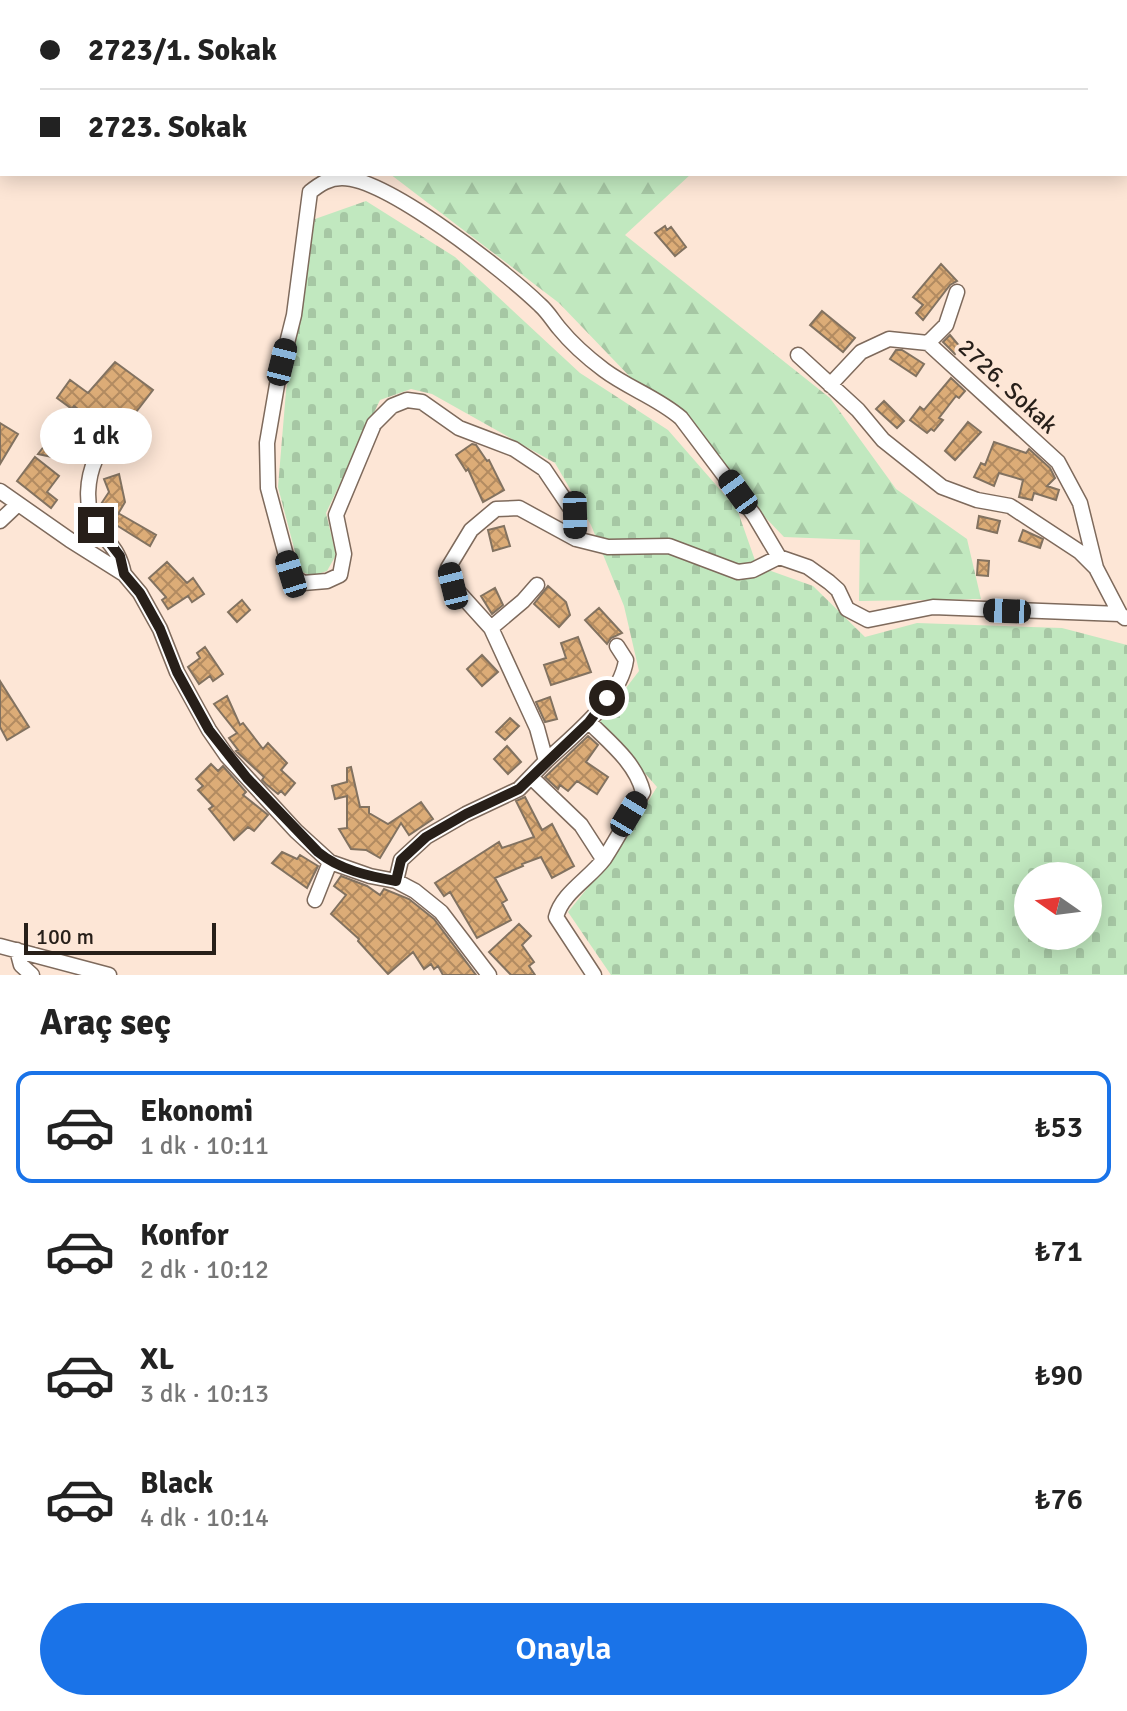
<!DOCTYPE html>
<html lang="tr">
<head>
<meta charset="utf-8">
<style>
	body { margin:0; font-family:Signika,sans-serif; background:#f6f6f6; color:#222; height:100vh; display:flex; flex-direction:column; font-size:30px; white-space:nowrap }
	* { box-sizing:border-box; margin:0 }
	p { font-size:26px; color:#767676 }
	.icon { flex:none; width:44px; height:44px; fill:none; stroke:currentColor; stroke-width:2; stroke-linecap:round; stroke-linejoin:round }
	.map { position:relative; height:975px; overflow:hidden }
	.side { display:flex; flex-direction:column; background:#fff; flex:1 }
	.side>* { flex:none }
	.top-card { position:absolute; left:0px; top:0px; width:1128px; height:176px; box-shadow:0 4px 20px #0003; display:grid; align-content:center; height:176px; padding:0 40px; background:#fff }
	.needle { width:52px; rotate:284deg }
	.tools { position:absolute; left:1014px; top:862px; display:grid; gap:16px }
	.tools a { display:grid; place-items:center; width:88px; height:88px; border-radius:50%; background:#fff; box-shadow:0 4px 20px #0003; font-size:40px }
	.scale { position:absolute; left:24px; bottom:20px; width:192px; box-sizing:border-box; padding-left:8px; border:4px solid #271f19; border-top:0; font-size:22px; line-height:28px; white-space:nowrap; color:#271f19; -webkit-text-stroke:6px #fde6d6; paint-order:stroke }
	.end { position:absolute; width:36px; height:36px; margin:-18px; border:10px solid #271f19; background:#fff; box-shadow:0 0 0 4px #fff }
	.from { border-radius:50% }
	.bubble { position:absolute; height:56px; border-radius:28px; background:#fff; box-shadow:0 4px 20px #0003; font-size:26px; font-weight:600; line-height:56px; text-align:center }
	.car { position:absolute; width:24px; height:48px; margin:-24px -12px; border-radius:10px; box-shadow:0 0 6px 2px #0007; background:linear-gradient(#222 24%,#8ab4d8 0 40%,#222 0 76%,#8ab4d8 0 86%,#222 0) }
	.top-card b { display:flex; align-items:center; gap:28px; height:76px; font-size:30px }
	.top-card b+b { border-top:2px solid #e0e0e0 }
	.top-card i { width:20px; height:20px; background:#222 }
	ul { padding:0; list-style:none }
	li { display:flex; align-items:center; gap:24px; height:112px; margin:0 16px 12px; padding:0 24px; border:4px solid transparent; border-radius:16px }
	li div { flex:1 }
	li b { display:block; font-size:30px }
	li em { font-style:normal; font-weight:600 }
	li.selected { border-color:#1a73e8 }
	li>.icon { width:72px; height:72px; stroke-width:1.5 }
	h2 { padding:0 40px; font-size:36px; line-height:96px }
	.primary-button { display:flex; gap:16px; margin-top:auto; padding:16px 40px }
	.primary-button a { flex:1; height:92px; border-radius:48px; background:#1a73e8; color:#fff; font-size:32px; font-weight:600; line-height:92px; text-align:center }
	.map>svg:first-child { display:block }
	.forest { fill:url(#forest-firs) }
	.cemetery { fill:url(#cemetery-stones); fill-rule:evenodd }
	.building { fill:url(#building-cross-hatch); stroke:#827260; stroke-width:2 }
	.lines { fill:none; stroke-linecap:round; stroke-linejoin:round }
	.minor-casing { stroke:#7e6a5c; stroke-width:17 }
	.minor { stroke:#fff; stroke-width:14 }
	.route { stroke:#271f19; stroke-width:10 }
	.labels { text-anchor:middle; stroke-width:8; stroke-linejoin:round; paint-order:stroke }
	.street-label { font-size:24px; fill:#271f19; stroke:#fde6d6 }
</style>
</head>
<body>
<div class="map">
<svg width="1127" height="975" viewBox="0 0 1127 975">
	<defs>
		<pattern id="forest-firs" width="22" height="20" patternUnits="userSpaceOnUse" patternTransform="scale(2)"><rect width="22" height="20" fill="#c1e8bf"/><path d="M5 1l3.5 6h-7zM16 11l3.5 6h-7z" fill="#a6c7a4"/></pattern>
		<pattern id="cemetery-stones" width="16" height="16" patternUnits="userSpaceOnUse" patternTransform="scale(2)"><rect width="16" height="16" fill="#c1e8bf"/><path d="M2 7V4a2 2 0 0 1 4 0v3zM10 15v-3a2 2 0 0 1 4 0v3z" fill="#a6c7a4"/></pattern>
		<pattern id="building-cross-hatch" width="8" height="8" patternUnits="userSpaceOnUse" patternTransform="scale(2)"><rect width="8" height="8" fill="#dcac77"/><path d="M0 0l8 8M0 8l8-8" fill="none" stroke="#b28b61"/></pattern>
	</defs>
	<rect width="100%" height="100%" fill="#fde6d6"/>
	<path class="forest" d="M390 174H691L625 235 830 398 896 489 967 539 981 599 859 601 860 540 784 537 559 303Z"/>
	<path class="cemetery" d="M366 201 455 257 580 373 668 430 737 509 757 566 813 586 865 637 917 623 1062 628 1127 645V975H611L568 912 615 854 657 787 600 722 639 671 624 606 591 525 555 463 432 394 411 389 380 400 326 513 336 555 327 571 312 576 300 571 278 487 286 391 315 219ZM1028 876H1088V936H1028Z"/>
	<path class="building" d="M665 226 667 230 671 227 686 247 675 256 655 233Z
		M941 264 957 281 950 285 923 320 916 313 923 305 913 297Z
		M822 311 855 338 843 352 810 325Z
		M950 335 961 348 955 354 943 342Z
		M896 350H902L924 364 916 376 890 359Z
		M115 362 153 390 130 420 146 434 133 450 121 439 128 427 123 419 113 418 100 434 92 428 96 423 74 406 72 409 57 398 70 380 88 393Z
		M951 378 965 391 959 398 956 396 939 418 943 420 934 431 931 429 927 433 910 420 920 407 924 410Z
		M884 401 904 421 897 428 876 409Z
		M968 422 981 432 955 460 945 451Z
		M0 423 18 434 0 464Z
		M55 432 66 434 62 459 38 454Z
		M994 442 1026 453 1029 449 1050 468 1055 478 1047 486 1059 490 1056 500 1034 493 1032 500 1019 497 1023 480 999 473 994 486 974 477 981 463 985 465Z
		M472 444 476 445 487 461 489 460 504 490 483 502 468 469 466 471 456 455Z
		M35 457 59 476 47 492 57 500 51 508 17 481Z
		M119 474 125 502 114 521 102 514 99 507 109 492 104 479Z
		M118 513 156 535 150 546 113 523Z
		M979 516 1000 521 997 533 977 528Z
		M504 526 510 546 493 551 488 530Z
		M1023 530 1043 539 1040 548 1019 541Z
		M978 560 989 561 988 576 977 575Z
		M167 562 187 583 193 578 204 594 192 602 188 596 168 609 162 600 166 597 149 578Z
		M548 586 566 602 570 615 559 627 534 604Z
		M495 588 503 605 492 614 481 596Z
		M242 600 250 610 237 622 228 612Z
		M599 608 622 633 611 638 607 644 585 620Z
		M578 637 591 672 551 685 544 665 566 658 561 643Z
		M205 647 223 674 213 681 210 676 199 684 188 667 200 658 197 653Z
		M482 655 498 672 482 686 467 669Z
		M0 681 29 727 7 740 0 727Z
		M227 696 240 725 243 723 263 749 268 743 287 763 281 770 295 783 285 795 281 791 278 794 266 784 262 780 264 777 236 751 238 750 229 738 237 733 214 704Z
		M550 697 557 719 545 722 536 702Z
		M510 718 519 726 505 740 496 732Z
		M588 736 598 745 586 762 608 777 597 794 577 781 568 791 560 785 558 789 545 777Z
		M507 746 521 762 508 774 494 759Z
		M211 764 218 771 223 766 246 792 243 795 268 815 254 831 248 827 234 840 209 809 213 806 198 790 203 786 196 779Z
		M351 767 360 807H369V813L388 824 421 802 433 819 409 835 401 823 380 858 366 850 351 849 339 829 347 828V796L335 799 332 786 347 782V768Z
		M525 797 542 830 552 824 574 866 552 878 541 857 522 864 523 866 495 878 507 900 502 903 511 920 477 938 450 892 444 896 435 883 499 842 502 848 534 837 516 801Z
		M282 852 297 859 300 855 318 866 307 888 272 863Z
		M341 876 367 886 380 895 384 889 409 899 434 919 476 975H443L438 966 434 969 431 964 424 969 413 952 388 974 358 941 359 939 331 914 346 895 334 886Z
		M519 924 531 936 522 945 534 962 529 966 535 975H511L489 952Z"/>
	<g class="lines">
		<g class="minor-casing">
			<path id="minor" d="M928 343 946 325 957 292
				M798 355 858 410 883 440 942 487 977 500 1010 506 1080 552 1096 568 1120 614 1125 618
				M830 385 861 352 889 339 928 343 1058 462 1080 503 1096 568
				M118 427C111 437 101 447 96 458 87 478 84 506 96 525 109 546 118 547 124 574
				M0 491 70 540 124 574 140 593 160 629 177 672 209 730 227 756 296 831 330 862 370 876 396 881 415 891 441 912 489 975
				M0 521 18 504
				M576 539 575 515 544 469 514 449 459 428 422 402 407 400 392 406 374 424 336 515 344 554 340 575 327 581 303 583 291 574 268 488 267 443 278 379 294 315 310 192C320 184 329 178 342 178 387 178 506 272 540 305 548 312 553 321 559 328 572 344 588 358 604 370 628 388 658 398 681 418L754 515 779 557
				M491 628 523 601 537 585
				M589 722C609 742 636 763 643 792 630 814 618 838 604 859 589 879 562 893 556 917L594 975
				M546 761C573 736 621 698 626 660L617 646
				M531 777 581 825 603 859
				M396 881 401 860 426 837 466 814 519 789 546 761 537 728 491 628 453 586 448 568 471 530 496 509 519 508 576 539 608 547 669 546 738 572 753 570 779 557 808 567 829 582 838 590 847 609 868 620 933 607 1120 614
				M315 900 330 862
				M0 946 109 975
				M17 950 21 965 32 975"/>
		</g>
		<use href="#minor" class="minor"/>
	</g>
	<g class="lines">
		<path class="route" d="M96 525 120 556 124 574 140 593 160 629 177 672 209 730 247 778 318 852C340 870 368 876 396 881L401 860 426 837 466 814 519 789 589 722 607 698"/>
	</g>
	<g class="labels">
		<g class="street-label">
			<text transform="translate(1008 386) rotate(43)" y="8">2726. Sokak</text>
		</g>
	</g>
</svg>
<div class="tools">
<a><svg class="needle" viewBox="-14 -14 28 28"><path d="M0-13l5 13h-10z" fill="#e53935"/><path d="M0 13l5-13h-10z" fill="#767676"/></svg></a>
</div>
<div class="scale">100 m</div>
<i class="end from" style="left:607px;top:698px"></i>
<i class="end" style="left:96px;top:525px"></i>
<div class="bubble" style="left:40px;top:408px;width:112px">1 dk</div>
<i class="car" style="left:282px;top:362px;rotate:14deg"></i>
<i class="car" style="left:738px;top:492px;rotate:324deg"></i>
<i class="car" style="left:575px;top:515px;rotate:179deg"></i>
<i class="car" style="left:291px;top:574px;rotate:343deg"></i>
<i class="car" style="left:453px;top:586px;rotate:346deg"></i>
<i class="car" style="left:1007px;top:611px;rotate:272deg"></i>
<i class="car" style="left:629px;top:814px;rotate:31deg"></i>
<div class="top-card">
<b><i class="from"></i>2723/1. Sokak</b>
<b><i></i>2723. Sokak</b>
</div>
</div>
<section class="side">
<h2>Araç seç</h2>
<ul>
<li class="selected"><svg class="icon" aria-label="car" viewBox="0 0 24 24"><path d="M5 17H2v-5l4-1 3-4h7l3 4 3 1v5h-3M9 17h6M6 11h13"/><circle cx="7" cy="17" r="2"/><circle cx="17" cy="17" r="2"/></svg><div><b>Ekonomi</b><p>1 dk · 10:11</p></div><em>₺53</em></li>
<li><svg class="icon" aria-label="car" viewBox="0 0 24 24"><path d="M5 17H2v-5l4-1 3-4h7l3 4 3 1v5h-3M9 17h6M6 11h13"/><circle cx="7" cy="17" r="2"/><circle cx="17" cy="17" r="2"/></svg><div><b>Konfor</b><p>2 dk · 10:12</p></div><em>₺71</em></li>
<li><svg class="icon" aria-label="car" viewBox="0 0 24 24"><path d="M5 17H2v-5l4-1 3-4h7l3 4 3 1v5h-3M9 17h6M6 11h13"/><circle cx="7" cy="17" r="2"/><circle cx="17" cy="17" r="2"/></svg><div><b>XL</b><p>3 dk · 10:13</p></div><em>₺90</em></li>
<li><svg class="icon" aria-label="car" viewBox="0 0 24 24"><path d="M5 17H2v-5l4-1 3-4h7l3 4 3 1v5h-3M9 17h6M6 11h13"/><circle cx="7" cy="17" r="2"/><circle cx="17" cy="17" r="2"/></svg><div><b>Black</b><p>4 dk · 10:14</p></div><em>₺76</em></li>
</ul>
<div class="primary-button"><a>Onayla</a></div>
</section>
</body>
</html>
